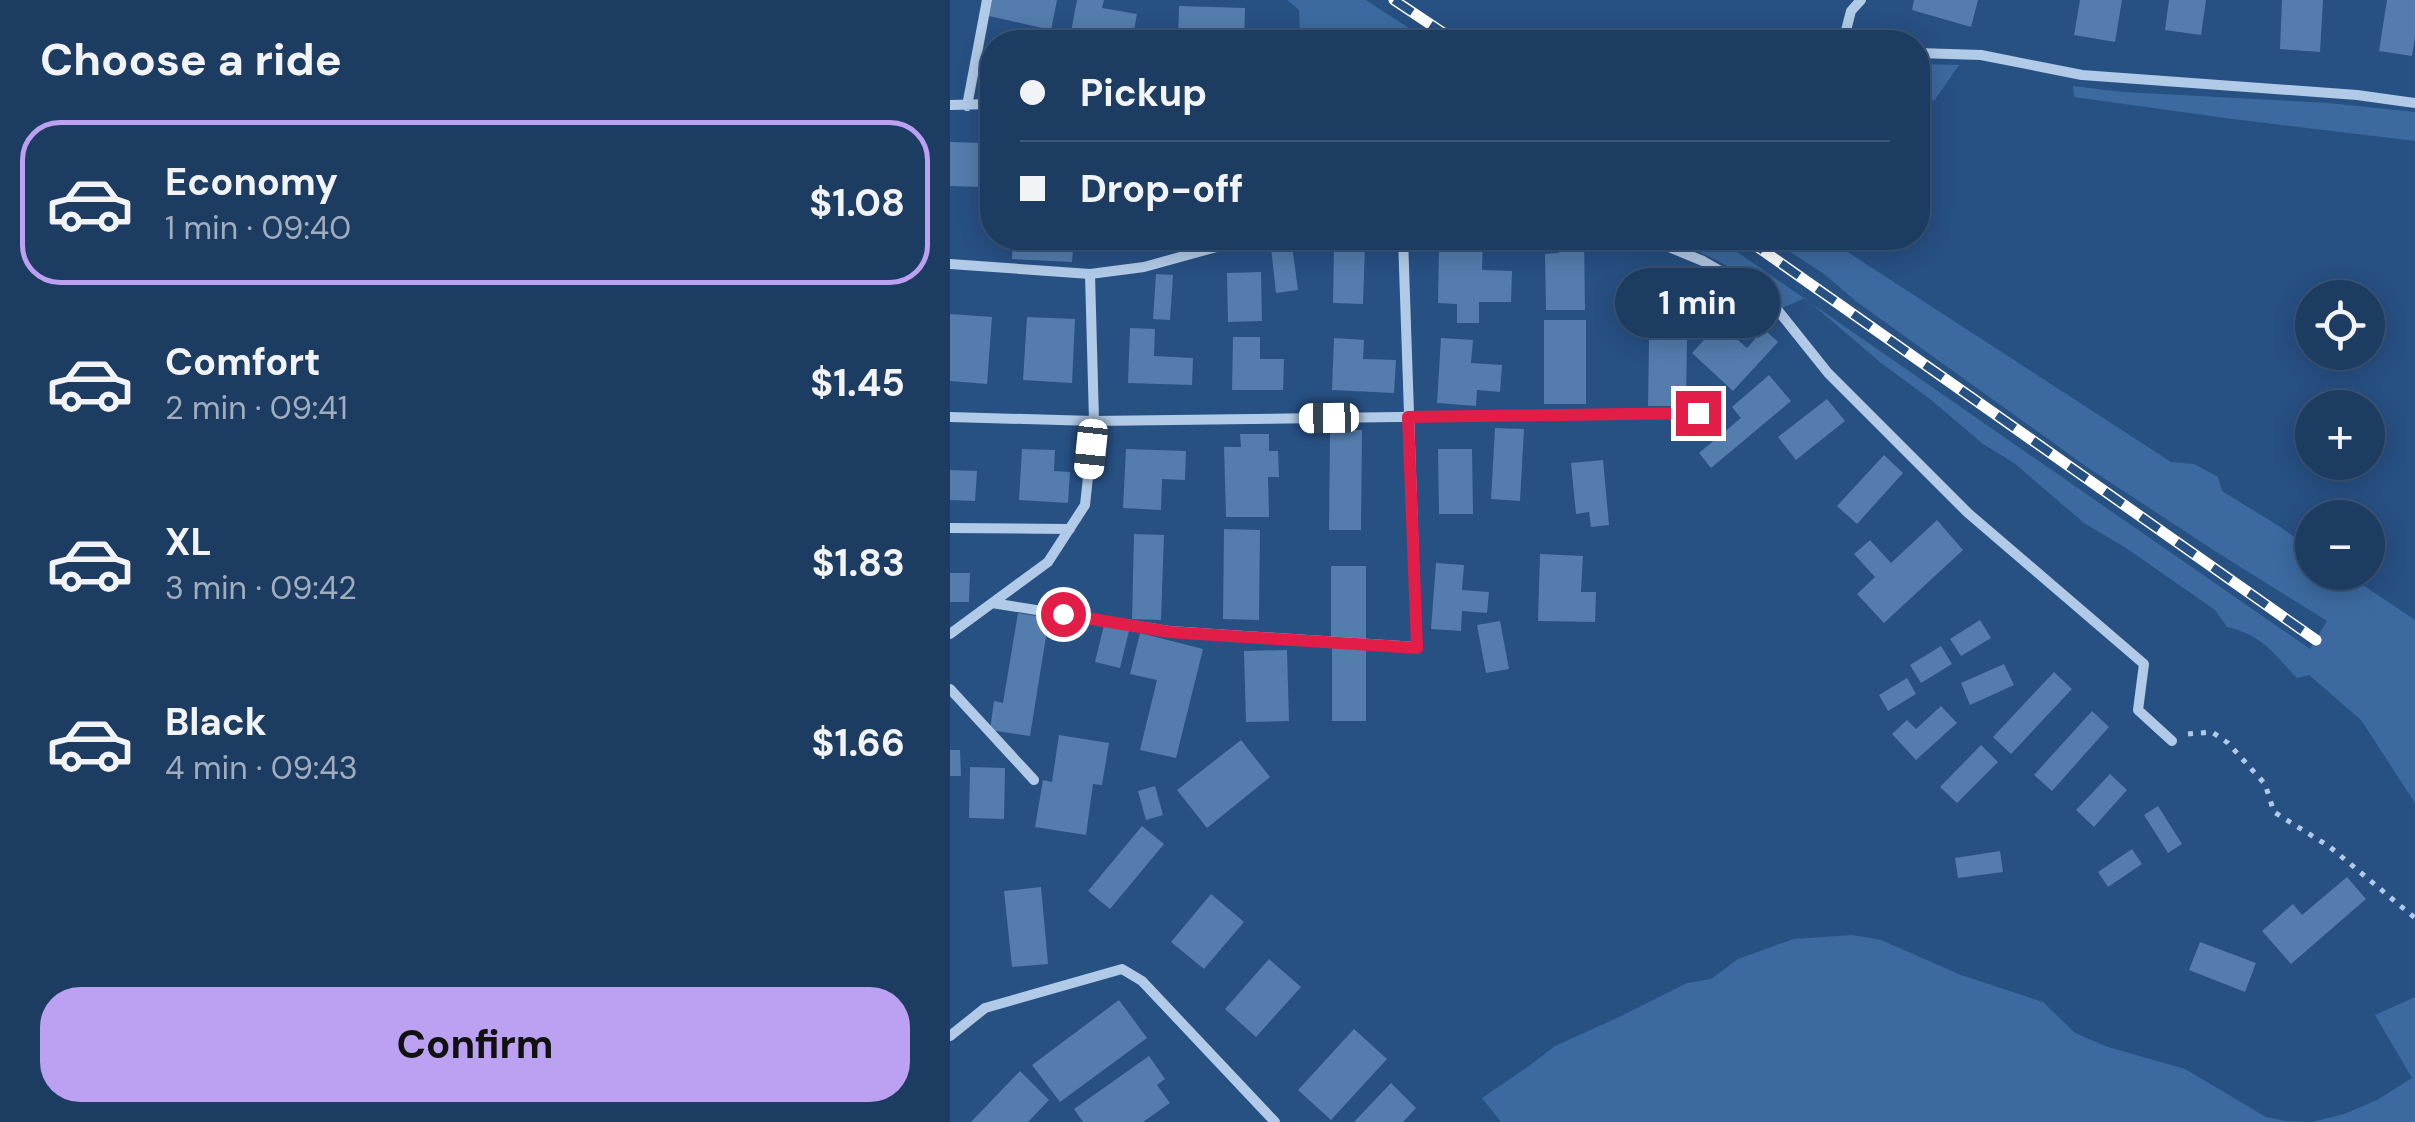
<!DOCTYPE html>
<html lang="en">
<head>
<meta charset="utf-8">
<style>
	body { margin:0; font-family:"DM Sans",sans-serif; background:#254368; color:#f1f3f6; height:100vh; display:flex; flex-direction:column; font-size:38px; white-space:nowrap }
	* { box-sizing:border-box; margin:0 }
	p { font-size:32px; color:#a0adbe }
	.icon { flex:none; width:55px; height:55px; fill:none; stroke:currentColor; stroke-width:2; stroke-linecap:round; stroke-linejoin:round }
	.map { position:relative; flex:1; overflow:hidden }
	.sheet { display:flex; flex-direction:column; background:#1d3c62; width:950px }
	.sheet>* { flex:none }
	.hud { position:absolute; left:30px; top:30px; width:950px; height:220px; border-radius:40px; box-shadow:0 5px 25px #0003,0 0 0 2px #3b5677; display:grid; align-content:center; height:220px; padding:0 40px; background:#1d3c62 }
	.controls { position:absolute; left:1345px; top:280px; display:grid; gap:20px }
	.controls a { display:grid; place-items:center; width:90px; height:90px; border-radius:50%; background:#1d3c62; box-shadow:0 5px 25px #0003,0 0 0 2px #3b5677; font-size:50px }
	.end { position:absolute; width:45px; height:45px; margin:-22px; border:12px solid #e11d48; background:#fff; box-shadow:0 0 0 5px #fff }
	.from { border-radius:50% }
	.bubble { position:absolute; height:70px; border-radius:35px; background:#1d3c62; box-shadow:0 5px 25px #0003,0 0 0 2px #3b5677; font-size:32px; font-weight:700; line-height:70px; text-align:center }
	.car { position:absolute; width:30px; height:60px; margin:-30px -15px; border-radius:12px; box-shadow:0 0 8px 2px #0007; background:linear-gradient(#fff 24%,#345 0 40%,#fff 0 76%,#345 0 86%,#fff 0) }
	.hud b { display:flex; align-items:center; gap:35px; height:95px; font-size:38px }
	.hud b+b { border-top:2px solid #3b5677 }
	.hud i { width:25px; height:25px; background:#f1f3f6 }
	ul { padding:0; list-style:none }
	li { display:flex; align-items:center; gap:30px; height:165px; margin:0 20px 15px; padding:0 20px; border:5px solid transparent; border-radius:40px }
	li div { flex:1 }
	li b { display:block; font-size:38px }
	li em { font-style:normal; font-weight:700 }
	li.active { border-color:#bca0f2 }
	li>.icon { width:90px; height:90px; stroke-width:1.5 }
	h2 { padding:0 40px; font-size:45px; line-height:120px }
	.cta { display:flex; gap:20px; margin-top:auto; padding:20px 40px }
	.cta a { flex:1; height:115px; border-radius:40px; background:#bca0f2; color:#111; font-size:40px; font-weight:700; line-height:115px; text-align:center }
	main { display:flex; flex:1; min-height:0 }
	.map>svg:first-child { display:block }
	.green { fill:#3c6aa0 }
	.building { fill:#547cad }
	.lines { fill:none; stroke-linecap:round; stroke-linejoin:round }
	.path { stroke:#b1cae7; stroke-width:5; stroke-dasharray:5 8; stroke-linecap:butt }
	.minor { stroke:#b1cae7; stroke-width:10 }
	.rail-casing { stroke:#fff; stroke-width:11 }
	.rail { stroke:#275083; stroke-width:8; stroke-dasharray:22; stroke-linecap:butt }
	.route { stroke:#e11d48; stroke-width:12 }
</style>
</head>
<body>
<main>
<section class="sheet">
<h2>Choose a ride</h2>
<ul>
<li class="active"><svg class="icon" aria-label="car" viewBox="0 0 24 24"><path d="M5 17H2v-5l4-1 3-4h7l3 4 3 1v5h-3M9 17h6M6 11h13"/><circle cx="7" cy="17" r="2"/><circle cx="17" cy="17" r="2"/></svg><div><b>Economy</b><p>1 min · 09:40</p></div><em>$1.08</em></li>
<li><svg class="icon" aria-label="car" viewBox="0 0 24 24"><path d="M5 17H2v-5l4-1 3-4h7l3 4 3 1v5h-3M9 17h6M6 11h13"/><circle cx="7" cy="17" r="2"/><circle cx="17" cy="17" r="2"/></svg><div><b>Comfort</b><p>2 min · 09:41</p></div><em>$1.45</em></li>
<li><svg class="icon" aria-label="car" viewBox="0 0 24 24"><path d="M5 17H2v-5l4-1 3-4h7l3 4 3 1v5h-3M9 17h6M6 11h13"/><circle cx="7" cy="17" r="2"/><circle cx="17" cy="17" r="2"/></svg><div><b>XL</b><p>3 min · 09:42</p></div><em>$1.83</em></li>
<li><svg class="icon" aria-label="car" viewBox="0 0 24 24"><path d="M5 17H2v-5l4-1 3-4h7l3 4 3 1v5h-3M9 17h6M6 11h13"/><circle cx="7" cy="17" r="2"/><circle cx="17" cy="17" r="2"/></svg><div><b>Black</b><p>4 min · 09:43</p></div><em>$1.66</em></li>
</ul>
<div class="cta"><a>Confirm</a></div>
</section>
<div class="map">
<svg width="1465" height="1122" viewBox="0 0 1465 1122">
	<rect width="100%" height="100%" fill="#275083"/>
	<path class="green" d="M337 0H416L480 42H350L349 10Z
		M968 64 1009 65 984 101 968 98Z
		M1123 86 1173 92 1379 103 1465 112V141L1275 118 1124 97Z
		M718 238H767L1360 649 1377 621 1268 553 1137 467 907 302 874 274 819 238H876L1221 462 1244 464 1268 477 1272 491 1332 528 1362 550V572L1395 573 1465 620V803L1411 720 1359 675 1347 678C1324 654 1311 634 1277 627L1265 610 1176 548 1134 523 1064 463 1033 444 980 399 931 363 855 298 832 308C801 273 760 257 718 238Z
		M902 935 931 940 1011 975 1093 1002 1125 1033 1158 1047 1235 1069 1316 1117 1336 1121 1362 1122 1394 1114 1427 1100 1462 1078 1425 1015 1465 997V1122H551L532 1098 579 1066 605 1046 667 1018 737 983 761 979 788 959 843 939Z"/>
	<path class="building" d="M42 0H107L101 30 39 16Z
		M127 0H154L152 8 187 14 182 42H119Z
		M964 0H1028L1021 27 962 10Z
		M1130 0H1172L1165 42 1124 35Z
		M1219 0H1256L1251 35 1215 30Z
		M1332 0H1373L1370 52 1330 49Z
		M1437 0H1465V37L1462 56 1429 51Z
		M229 6 295 8 294 42H228Z
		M0 142 33 143 32 187 0 186Z
		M63 238H124L122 262 62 259Z
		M320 238H341L348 290 326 293Z
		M513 238H533L532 270 562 271 561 302H529V323H507V304L488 303 489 248H512Z
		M608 238H634L635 310H596L595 254 609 253Z
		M384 246H415L413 304 383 303Z
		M311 272 312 321 278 322 277 273Z
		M206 274 223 275 220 320 203 319Z
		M0 314 42 317 37 384 0 381Z
		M77 317 125 319 122 383 73 380Z
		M594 320H636V404H594Z
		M769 323 797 348 814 329 828 342 783 391 742 353Z
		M180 328 205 329 204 356 243 358 242 385 178 383Z
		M283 337H310V359H334L333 390H282Z
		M384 338 414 340 413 359 446 360 444 393 382 390Z
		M491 338 523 340 521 363 552 365 550 392 527 390 526 406 487 403Z
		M699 339H737L736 406H698Z
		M819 375 841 401 761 468 749 453 791 418 782 407Z
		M877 399 895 421 846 460 828 437Z
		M545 428 574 429 570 501 541 499Z
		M380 430H412L411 530H379Z
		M290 434H319V451H328L329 477H318L319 517H276L274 447H291Z
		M72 449 105 450 104 471 120 472 118 503 69 500Z
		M176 449 236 451 235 480 212 479 211 510 173 508Z
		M488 449H522L523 514H489Z
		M934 455 953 473 907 524 887 506Z
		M653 460 659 525 641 527 639 512 626 514 621 463Z
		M0 470 27 471 25 501 0 500Z
		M987 520 1013 550 934 623 907 594 925 577 904 554 920 540 941 563Z
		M274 529 310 530 309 620 273 619Z
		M184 534 214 535 211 620 182 619Z
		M590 554 633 556 631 592H646L645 622 588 621Z
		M486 563 514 565 512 590 539 592 537 613 512 611 511 631 481 629Z
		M381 566H416V640H381Z
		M0 573H20L19 602H0Z
		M68 613 99 618 80 736 40 730 44 701 53 703Z
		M1030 620 1041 638 1011 656 1000 639Z
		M550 621 559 669 536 673 527 625Z
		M154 625 179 631 170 668 145 662Z
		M190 633 253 649 226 758 190 750 207 680 180 674Z
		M991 646 1002 664 971 683 960 665Z
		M382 648H416V721H382Z
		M337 650 339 721 296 722 294 651Z
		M1054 664 1064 685 1020 705 1011 683Z
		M1104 672 1122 689 1061 754 1043 737Z
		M957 678 966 694 938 711 929 695Z
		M991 706 1007 723 966 760 942 734 957 720 966 729Z
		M1142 711 1159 727 1102 791 1084 775Z
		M109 735 159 743 152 785 143 784 136 835 85 827 93 780 102 782Z
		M291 740 320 777 257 828 227 790Z
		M1031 745 1048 762 1007 803 990 787Z
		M0 750H10L11 776H0Z
		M20 767 55 768 54 819 19 818Z
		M1160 774 1177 790 1144 827 1126 810Z
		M205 786 213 815 196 820 188 791Z
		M1208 806 1232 844 1218 853 1194 815Z
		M192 826 214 844 160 909 138 891Z
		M1182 849 1192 864 1158 887 1148 872Z
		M1050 851 1053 872 1008 878 1005 858Z
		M1397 877 1416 899 1341 964 1312 931 1343 904 1352 915Z
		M91 887 98 964 62 967 54 891Z
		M261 894 294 922 254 969 221 942Z
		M1250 942 1306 963 1295 992 1239 970Z
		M319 959 351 987 306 1037 275 1009Z
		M169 1000 197 1038 110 1102 82 1065Z
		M404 1029 437 1059 381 1120 348 1090Z
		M199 1056 215 1079 207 1085 220 1103 193 1122H133L124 1109Z
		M70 1071 99 1100 78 1122H21Z
		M441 1083 466 1108 453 1122H404Z"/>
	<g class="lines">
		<path class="path" d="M1238 734 1262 732 1278 743 1315 784 1324 812 1380 847 1465 918"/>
		<path class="minor" d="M893 42 901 11 911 0
			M968 53 1031 55 1132 75 1407 95 1465 103
			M0 105 42 104
			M17 106 37 0
			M697 238 753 261 818 298 878 373 1018 513 1194 664 1188 710 1222 741
			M0 264 140 274 194 267 299 238
			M0 417 144 421 748 413
			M0 528 120 529
			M42 603 219 631 467 647 453 238
			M0 634 98 562 135 505 144 421 140 274
			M0 689 84 780
			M0 1036 35 1008 172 969 192 981 325 1122"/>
		<g class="rail-casing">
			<path id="rail" d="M444 0 507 42
				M795 238 1366 640"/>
		</g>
		<use href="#rail" class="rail"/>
	</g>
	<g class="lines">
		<path class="route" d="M113 614 219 632 467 648 458 417 748 413"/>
	</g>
</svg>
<div class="controls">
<a><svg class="icon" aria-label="locate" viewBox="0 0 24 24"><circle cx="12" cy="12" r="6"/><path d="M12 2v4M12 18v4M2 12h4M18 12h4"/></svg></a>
<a>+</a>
<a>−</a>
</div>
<i class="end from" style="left:113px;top:614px"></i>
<i class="end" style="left:748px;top:413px"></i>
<div class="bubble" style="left:665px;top:268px;width:165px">1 min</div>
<i class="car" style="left:379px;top:418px;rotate:269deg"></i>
<i class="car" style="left:141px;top:449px;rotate:186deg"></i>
<div class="hud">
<b><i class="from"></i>Pickup</b>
<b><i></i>Drop-off</b>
</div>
</div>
</main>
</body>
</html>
